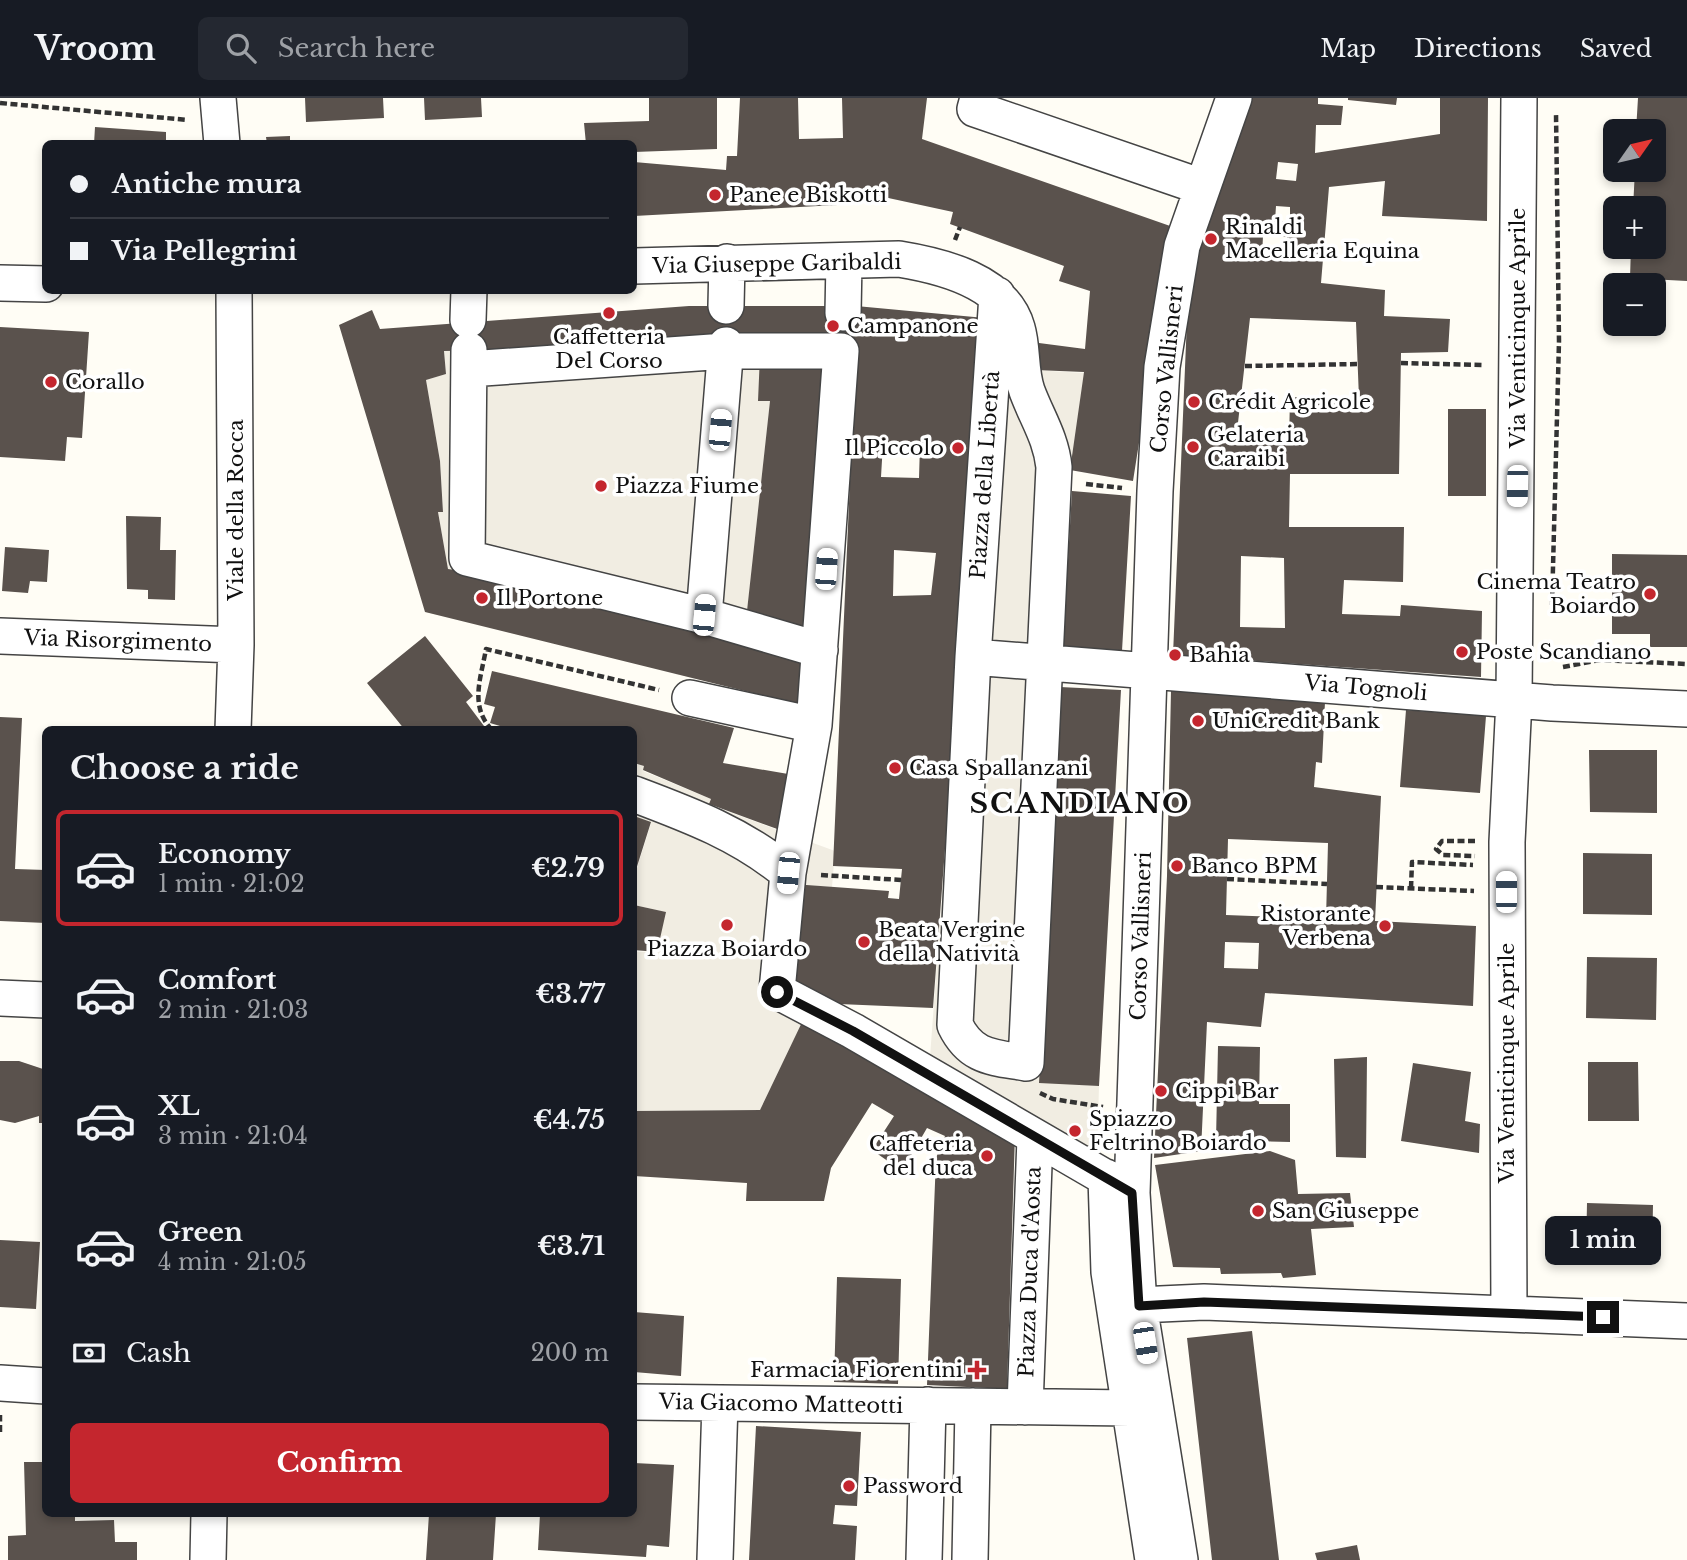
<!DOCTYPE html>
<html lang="en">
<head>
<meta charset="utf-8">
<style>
	body { margin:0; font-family:"Libre Baskerville",serif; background:#242831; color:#f1f3f6; height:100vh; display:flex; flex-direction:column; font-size:26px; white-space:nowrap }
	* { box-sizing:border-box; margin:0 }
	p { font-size:23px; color:#9ea1a6 }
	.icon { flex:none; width:38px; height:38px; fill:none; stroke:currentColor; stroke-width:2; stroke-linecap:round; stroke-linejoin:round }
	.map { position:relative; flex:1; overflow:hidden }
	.panel { position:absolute; left:42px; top:628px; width:595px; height:791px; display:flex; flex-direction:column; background:#171b24; border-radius:10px; box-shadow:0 4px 10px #0003 }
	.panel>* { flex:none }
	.hud { position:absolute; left:42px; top:42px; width:595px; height:154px; border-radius:10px; box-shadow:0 4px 10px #0003; display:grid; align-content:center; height:154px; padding:0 28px; background:#171b24 }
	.needle { width:46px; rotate:56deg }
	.buttons { position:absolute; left:1603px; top:21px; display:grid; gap:14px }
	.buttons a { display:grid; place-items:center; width:63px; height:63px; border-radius:10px; background:#171b24; box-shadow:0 4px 10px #0003; font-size:35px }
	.end { position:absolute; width:32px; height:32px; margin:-16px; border:9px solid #111; background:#fff; box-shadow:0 0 0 4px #fff }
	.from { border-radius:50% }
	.bubble { position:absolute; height:49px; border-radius:10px; background:#171b24; box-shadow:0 4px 10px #0003; font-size:23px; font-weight:700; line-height:49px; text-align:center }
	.car { position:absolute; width:21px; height:42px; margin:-21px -10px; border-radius:9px; box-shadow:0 0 5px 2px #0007; background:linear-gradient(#fff 24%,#345 0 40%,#fff 0 76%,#345 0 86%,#fff 0) }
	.hud b { display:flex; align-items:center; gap:24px; height:66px; font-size:26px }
	.hud b+b { border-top:2px solid #363941 }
	.hud i { width:18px; height:18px; background:#f1f3f6 }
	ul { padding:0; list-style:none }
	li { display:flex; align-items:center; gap:21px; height:116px; margin:0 14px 10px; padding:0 14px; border:4px solid transparent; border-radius:10px }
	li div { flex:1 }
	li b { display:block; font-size:26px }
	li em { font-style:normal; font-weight:700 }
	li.active { border-color:#c4262e }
	li>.icon { width:63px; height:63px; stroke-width:1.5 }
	h2 { padding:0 28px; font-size:32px; line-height:84px }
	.pay { display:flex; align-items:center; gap:18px; height:77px; padding:0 28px; font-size:26px }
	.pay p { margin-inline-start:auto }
	.primary-button { display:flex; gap:14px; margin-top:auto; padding:14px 28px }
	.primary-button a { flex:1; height:80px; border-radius:10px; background:#c4262e; color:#fff; font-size:28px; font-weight:700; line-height:80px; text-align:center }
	header { display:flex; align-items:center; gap:42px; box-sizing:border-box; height:98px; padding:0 35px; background:#171b24; border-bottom:2px solid #363941 }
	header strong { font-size:33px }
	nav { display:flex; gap:38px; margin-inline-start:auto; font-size:24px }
	.search { width:490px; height:63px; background:#242831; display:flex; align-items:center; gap:18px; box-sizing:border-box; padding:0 24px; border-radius:10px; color:#9ea1a6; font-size:26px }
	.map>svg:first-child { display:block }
	.plaza { fill:#f1ede2 }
	.building { fill:#5a524d; fill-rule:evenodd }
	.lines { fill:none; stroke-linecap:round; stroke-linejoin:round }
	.street-casing { stroke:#444; stroke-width:38 }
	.path { stroke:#333; stroke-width:4.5; stroke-dasharray:7 3.5; stroke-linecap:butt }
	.street { stroke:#fff; stroke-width:35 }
	.route { stroke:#111; stroke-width:9 }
	.poi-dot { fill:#c4262e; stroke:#fff; stroke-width:2.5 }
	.labels { text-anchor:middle; stroke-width:7; stroke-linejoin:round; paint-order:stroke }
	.poi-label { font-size:21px; fill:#111; stroke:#fff; text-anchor:start }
	.street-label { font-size:21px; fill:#111; stroke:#fff }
	.district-label { font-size:28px; font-weight:bold; letter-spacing:2px; fill:#111; stroke:#fff }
</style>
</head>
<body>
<header>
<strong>Vroom</strong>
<div class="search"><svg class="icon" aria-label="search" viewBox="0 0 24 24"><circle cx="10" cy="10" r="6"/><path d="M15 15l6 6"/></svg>Search here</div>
<nav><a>Map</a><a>Directions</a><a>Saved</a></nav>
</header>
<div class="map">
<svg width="1687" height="1462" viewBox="0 0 1687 1462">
	<rect width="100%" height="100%" fill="#fffdf5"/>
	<path class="plaza" d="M761 247 770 303 744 541 448 471 438 414 443 413 440 363 426 282 446 276 444 253Z
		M981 269 1084 275 1070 372 1072 393 1039 984 1099 988 1097 1059 930 959Z
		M634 665 644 668 643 673 711 701 710 707 835 753 832 789 793 786 816 896 760 1012 634 1013V854H657L665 814 634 807V780L651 725 634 718Z"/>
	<path class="building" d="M305 0H383L384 20 306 24Z
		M424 0H481L482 19 425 22Z
		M649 0H717V51L634 54V46H586L584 25 649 23Z
		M740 0H798L799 41 843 40 842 0H927L922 41 1173 129 1133 383 1070 372 1084 274 1035 272 1039 245 1085 251 1090 193 1059 183 1064 168 950 126 953 114 856 93V106L634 118V64L726 72 727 58H737Z
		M1248 0H1318V6L1343 8 1341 27H1316L1315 55 1440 36V0H1488L1487 123 1382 118 1385 83 1329 89 1321 185 1385 192 1384 218 1450 221 1448 254 1401 255 1399 376H1290L1289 429H1404L1403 484 1344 482 1342 516 1400 518 1401 507 1482 513 1481 579 1173 557 1189 174ZM1278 64 1298 66 1296 83 1276 81ZM1276 108 1290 109V124L1275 123ZM1263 138 1287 139V160L1262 159ZM1250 220 1356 224 1359 301 1290 299 1289 344 1236 342ZM1241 458 1284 460 1285 530 1240 529Z
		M1348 0H1397L1396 7 1348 2Z
		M1638 0H1687V183L1630 180 1631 149H1654V110H1633L1635 72H1654V33H1636Z
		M95 29 166 34V46H94Z
		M290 38V46H267L266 39Z
		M689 208H856L985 220 933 910 839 906 788 885 793 786 889 793 888 800 899 801 902 771 833 768 856 247 444 253 446 276 426 282 440 363 443 414H438L448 471 526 482 802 556 797 606 425 514 339 227 372 212 380 231ZM883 345 920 347 919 380 881 379ZM894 452 936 455 931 497 893 498Z
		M0 229 89 234 82 340 67 339 65 363 0 359Z
		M760 257 825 260 809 530 746 522 770 303H758Z
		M1448 311H1486V398H1448Z
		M1072 393 1131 398 1122 553 1063 549Z
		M126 418 161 419 160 452H176L175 502 148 501V492L127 491Z
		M5 449 49 452 47 484 30 483 28 495 2 493Z
		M1612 456 1687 457V549H1650V536H1612Z
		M425 538 473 598 466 604 487 632H405L367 585Z
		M492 573 734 630 723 665 794 677 780 732 709 706 711 701 643 672 644 668 634 665V632H513L490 625 495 609 484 606Z
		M1060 589 1121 592 1099 988 1039 985Z
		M1171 593 1325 604 1322 665 1316 664 1314 689 1381 698 1375 823 1476 828 1473 908 1265 895 1261 929 1207 924 1201 1053 1154 1060 1167 778ZM1228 741 1328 745 1326 821 1226 817ZM1225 844 1259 845 1258 871 1224 870Z
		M1406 612 1486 618 1480 695 1400 689Z
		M0 619 22 620 15 771 46 772V825L0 823Z
		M1589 652H1657V715L1590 714Z
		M634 718 651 724 634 778Z
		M1583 755 1652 756V817L1583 816Z
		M634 807 666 814 657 854 634 852Z
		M1587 859 1657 860 1656 922 1586 920Z
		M805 918 1015 1036 1007 1291 927 1287 936 1060 945 1038 927 1030 902 1073 872 1052 894 1018 872 1005 831 1070 824 1103H746L747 1085 634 1078V1013L760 1012Z
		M1218 948 1260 949 1259 1006H1290V1044L1216 1042Z
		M1367 959 1366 1060 1336 1059 1334 961Z
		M0 963H19L46 972V1025H39V1018L15 1025 0 1022Z
		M1588 964H1638L1639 1023H1588Z
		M1413 965 1471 974 1465 1023 1480 1026 1479 1055 1401 1043Z
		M1270 1053 1295 1062 1298 1096 1350 1095 1354 1129 1311 1131 1316 1177 1283 1180 1281 1175 1221 1176 1220 1170 1173 1169 1155 1067Z
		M1587 1105 1653 1107 1652 1157 1586 1156Z
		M0 1142 40 1144 36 1211 0 1209Z
		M837 1179 901 1181 898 1286 834 1284Z
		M634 1214 684 1218 681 1278 634 1274Z
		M1252 1233 1279 1462H1212L1187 1240Z
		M756 1328 861 1334 857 1408 835 1407 833 1426 857 1428 855 1462H749Z
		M24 1364H46V1416H75V1423L114 1422 115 1444H137V1462H8V1438L26 1437Z
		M634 1365 674 1367 669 1449 647 1447 646 1459 538 1452 540 1416H634Z
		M429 1416H496L493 1462H426Z
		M1357 1447 1360 1462H1317L1315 1455Z"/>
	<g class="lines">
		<g class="street-casing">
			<path id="street" d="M218 0 222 46
				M978 0 975 11 1202 89
				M634 168 899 161C942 168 1004 183 1017 230 1023 250 1020 273 1027 293 1037 320 1051 340 1054 369L1026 965C992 959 971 960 955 927L973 559 997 197
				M0 185 46 186
				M726 208 727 164
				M843 215 844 163
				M468 222 469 192
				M469 252 467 460 704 518 726 247
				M469 271 726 253H841L814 627 788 775 777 893 853 933 1132 1095
				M704 518 820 552
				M0 538 236 547
				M973 559 1552 605 1687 611
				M690 600 814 627
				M233 632 236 547 234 192
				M634 696C690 717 741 736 788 775
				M0 900 46 902
				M1106 1079 1109 1174 1153 1462
				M1139 1207 1204 1204 1687 1223
				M1509 1216 1507 744 1514 602 1519 0
				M0 1285 46 1288
				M634 1304 1130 1310
				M1025 1309 1035 1040
				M208 1462 209 1416
				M715 1462 720 1305
				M924 1462 928 1307
				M970 1462 973 1308
				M1180 1462 1139 1207 1132 1095 1155 393 1162 269 1182 148 1234 0"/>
		</g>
		<path class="path" d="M0 5 188 22
			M955 142 960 129
			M1401 265 1482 267V270
			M1245 268 1359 266
			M1086 386 1122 390
			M1552 507 1559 243 1556 15
			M1563 569 1600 562 1687 566
			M492 632C469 608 481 580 486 551L659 592
			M1475 743H1442L1436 751 1443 757 1475 758
			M821 777 901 782
			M1227 781 1327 786
			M1376 789 1474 793
			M1411 790 1412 764 1473 767
			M1040 995 1053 1001 1103 1009
			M0 1334V1317"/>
		<use href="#street" class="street"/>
	</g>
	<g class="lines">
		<path class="route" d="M777 894 853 933 1132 1095 1139 1208 1204 1204 1603 1219"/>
	</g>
	<g class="poi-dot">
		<circle cx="715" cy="97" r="7"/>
		<circle cx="1211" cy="141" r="7"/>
		<circle cx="609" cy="215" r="7"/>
		<circle cx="833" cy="228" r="7"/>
		<circle cx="51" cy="284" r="7"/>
		<circle cx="1194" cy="304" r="7"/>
		<circle cx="1193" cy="349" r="7"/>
		<circle cx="958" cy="350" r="7"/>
		<circle cx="601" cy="388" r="7"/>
		<circle cx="1650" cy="496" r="7"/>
		<circle cx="482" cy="500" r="7"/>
		<circle cx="1462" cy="554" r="7"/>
		<circle cx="1175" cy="557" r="7"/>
		<circle cx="1198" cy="623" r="7"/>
		<circle cx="895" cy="670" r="7"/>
		<circle cx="1177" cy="768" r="7"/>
		<circle cx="727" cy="827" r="7"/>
		<circle cx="1385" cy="828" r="7"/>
		<circle cx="864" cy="844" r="7"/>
		<circle cx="1161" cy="993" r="7"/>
		<circle cx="1075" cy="1033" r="7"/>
		<circle cx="987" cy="1058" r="7"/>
		<circle cx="1258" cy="1113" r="7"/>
		<path d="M973.5 1261.5h7v7h7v7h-7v7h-7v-7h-7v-7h7z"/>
		<circle cx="849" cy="1388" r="7"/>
	</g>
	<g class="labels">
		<g class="poi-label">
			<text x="729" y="104">Pane e Biskotti</text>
			<text x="1225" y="136">Rinaldi<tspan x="1225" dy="24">Macelleria Equina</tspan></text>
			<text x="847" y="235">Campanone</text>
			<text x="609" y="246" text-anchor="middle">Caffetteria<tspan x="609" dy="24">Del Corso</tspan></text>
			<text x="65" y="291">Corallo</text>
			<text x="1208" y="311">Crédit Agricole</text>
			<text x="1207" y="344">Gelateria<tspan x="1207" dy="24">Caraibi</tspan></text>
			<text x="944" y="357" text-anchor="end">Il Piccolo</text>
			<text x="615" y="395">Piazza Fiume</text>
			<text x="1636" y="491" text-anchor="end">Cinema Teatro<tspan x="1636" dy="24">Boiardo</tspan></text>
			<text x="496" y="507">Il Portone</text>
			<text x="1476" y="561">Poste Scandiano</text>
			<text x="1189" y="564">Bahia</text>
			<text x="1212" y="630">UniCredit Bank</text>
			<text x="909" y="677">Casa Spallanzani</text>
			<text x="1191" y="775">Banco BPM</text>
			<text x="1371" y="823" text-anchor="end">Ristorante<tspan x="1371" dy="24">Verbena</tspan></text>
			<text x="878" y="839">Beata Vergine<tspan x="878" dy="24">della Natività</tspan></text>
			<text x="727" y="858" text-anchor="middle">Piazza Boiardo</text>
			<text x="1175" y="1000">Cippi Bar</text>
			<text x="1089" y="1028">Spiazzo<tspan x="1089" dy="24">Feltrino Boiardo</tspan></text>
			<text x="973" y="1053" text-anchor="end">Caffeteria<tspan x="973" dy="24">del duca</tspan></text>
			<text x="1272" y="1120">San Giuseppe</text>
			<text x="963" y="1279" text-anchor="end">Farmacia Fiorentini</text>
			<text x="863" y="1395">Password</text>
		</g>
		<g class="street-label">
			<text transform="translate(777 166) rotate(-1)" y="7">Via Giuseppe Garibaldi</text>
			<text transform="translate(1518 230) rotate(-90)" y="7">Via Venticinque Aprile</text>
			<text transform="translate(1167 271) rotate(-84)" y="7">Corso Vallisneri</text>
			<text transform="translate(985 377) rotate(-86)" y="7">Piazza della Libertà</text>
			<text transform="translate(236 412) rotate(-90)" y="7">Viale della Rocca</text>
			<text transform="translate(118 543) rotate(2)" y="7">Via Risorgimento</text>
			<text transform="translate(1366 590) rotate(5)" y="7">Via Tognoli</text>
			<text transform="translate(1141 838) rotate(-88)" y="7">Corso Vallisneri</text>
			<text transform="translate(1507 965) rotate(-90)" y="7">Via Venticinque Aprile</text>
			<text transform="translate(1030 1174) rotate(-88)" y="7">Piazza Duca d'Aosta</text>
			<text transform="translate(781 1306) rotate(1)" y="7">Via Giacomo Matteotti</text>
		</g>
		<g class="district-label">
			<text x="1080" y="715">SCANDIANO</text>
		</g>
	</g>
</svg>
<div class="buttons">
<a><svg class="needle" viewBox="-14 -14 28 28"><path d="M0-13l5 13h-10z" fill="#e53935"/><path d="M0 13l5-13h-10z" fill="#9ea1a6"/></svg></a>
<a>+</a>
<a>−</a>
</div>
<i class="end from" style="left:777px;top:894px"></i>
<i class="end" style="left:1603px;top:1219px"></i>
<div class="bubble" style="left:1545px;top:1118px;width:116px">1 min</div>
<i class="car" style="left:720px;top:332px;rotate:5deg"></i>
<i class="car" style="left:1517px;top:388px;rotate:181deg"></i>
<i class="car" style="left:826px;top:471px;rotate:4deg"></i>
<i class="car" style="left:704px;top:517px;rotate:5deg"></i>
<i class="car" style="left:788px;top:775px;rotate:185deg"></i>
<i class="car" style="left:1506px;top:794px;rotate:0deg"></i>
<i class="car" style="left:1145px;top:1245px;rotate:171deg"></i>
<div class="hud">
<b><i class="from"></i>Antiche mura</b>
<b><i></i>Via Pellegrini</b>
</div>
<section class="panel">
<h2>Choose a ride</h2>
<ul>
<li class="active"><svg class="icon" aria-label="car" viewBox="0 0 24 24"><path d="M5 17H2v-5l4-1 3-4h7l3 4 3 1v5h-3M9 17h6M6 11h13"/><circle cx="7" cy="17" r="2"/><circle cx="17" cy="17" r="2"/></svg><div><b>Economy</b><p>1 min · 21:02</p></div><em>€2.79</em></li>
<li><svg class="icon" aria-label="car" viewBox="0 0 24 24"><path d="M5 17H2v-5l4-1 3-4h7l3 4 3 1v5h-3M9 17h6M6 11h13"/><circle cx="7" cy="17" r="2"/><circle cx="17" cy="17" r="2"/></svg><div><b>Comfort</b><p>2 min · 21:03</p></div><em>€3.77</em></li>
<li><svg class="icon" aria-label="car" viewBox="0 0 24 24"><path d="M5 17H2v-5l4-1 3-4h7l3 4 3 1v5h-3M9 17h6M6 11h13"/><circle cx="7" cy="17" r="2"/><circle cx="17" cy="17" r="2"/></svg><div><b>XL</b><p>3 min · 21:04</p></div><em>€4.75</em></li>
<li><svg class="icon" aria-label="car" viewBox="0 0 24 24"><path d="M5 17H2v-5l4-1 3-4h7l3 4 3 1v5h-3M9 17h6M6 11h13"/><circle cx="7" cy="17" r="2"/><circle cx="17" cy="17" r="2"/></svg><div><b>Green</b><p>4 min · 21:05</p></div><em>€3.71</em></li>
</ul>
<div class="pay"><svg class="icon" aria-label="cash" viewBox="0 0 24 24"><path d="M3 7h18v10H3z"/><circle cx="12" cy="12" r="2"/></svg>Cash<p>200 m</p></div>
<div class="primary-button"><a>Confirm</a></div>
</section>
</div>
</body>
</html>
